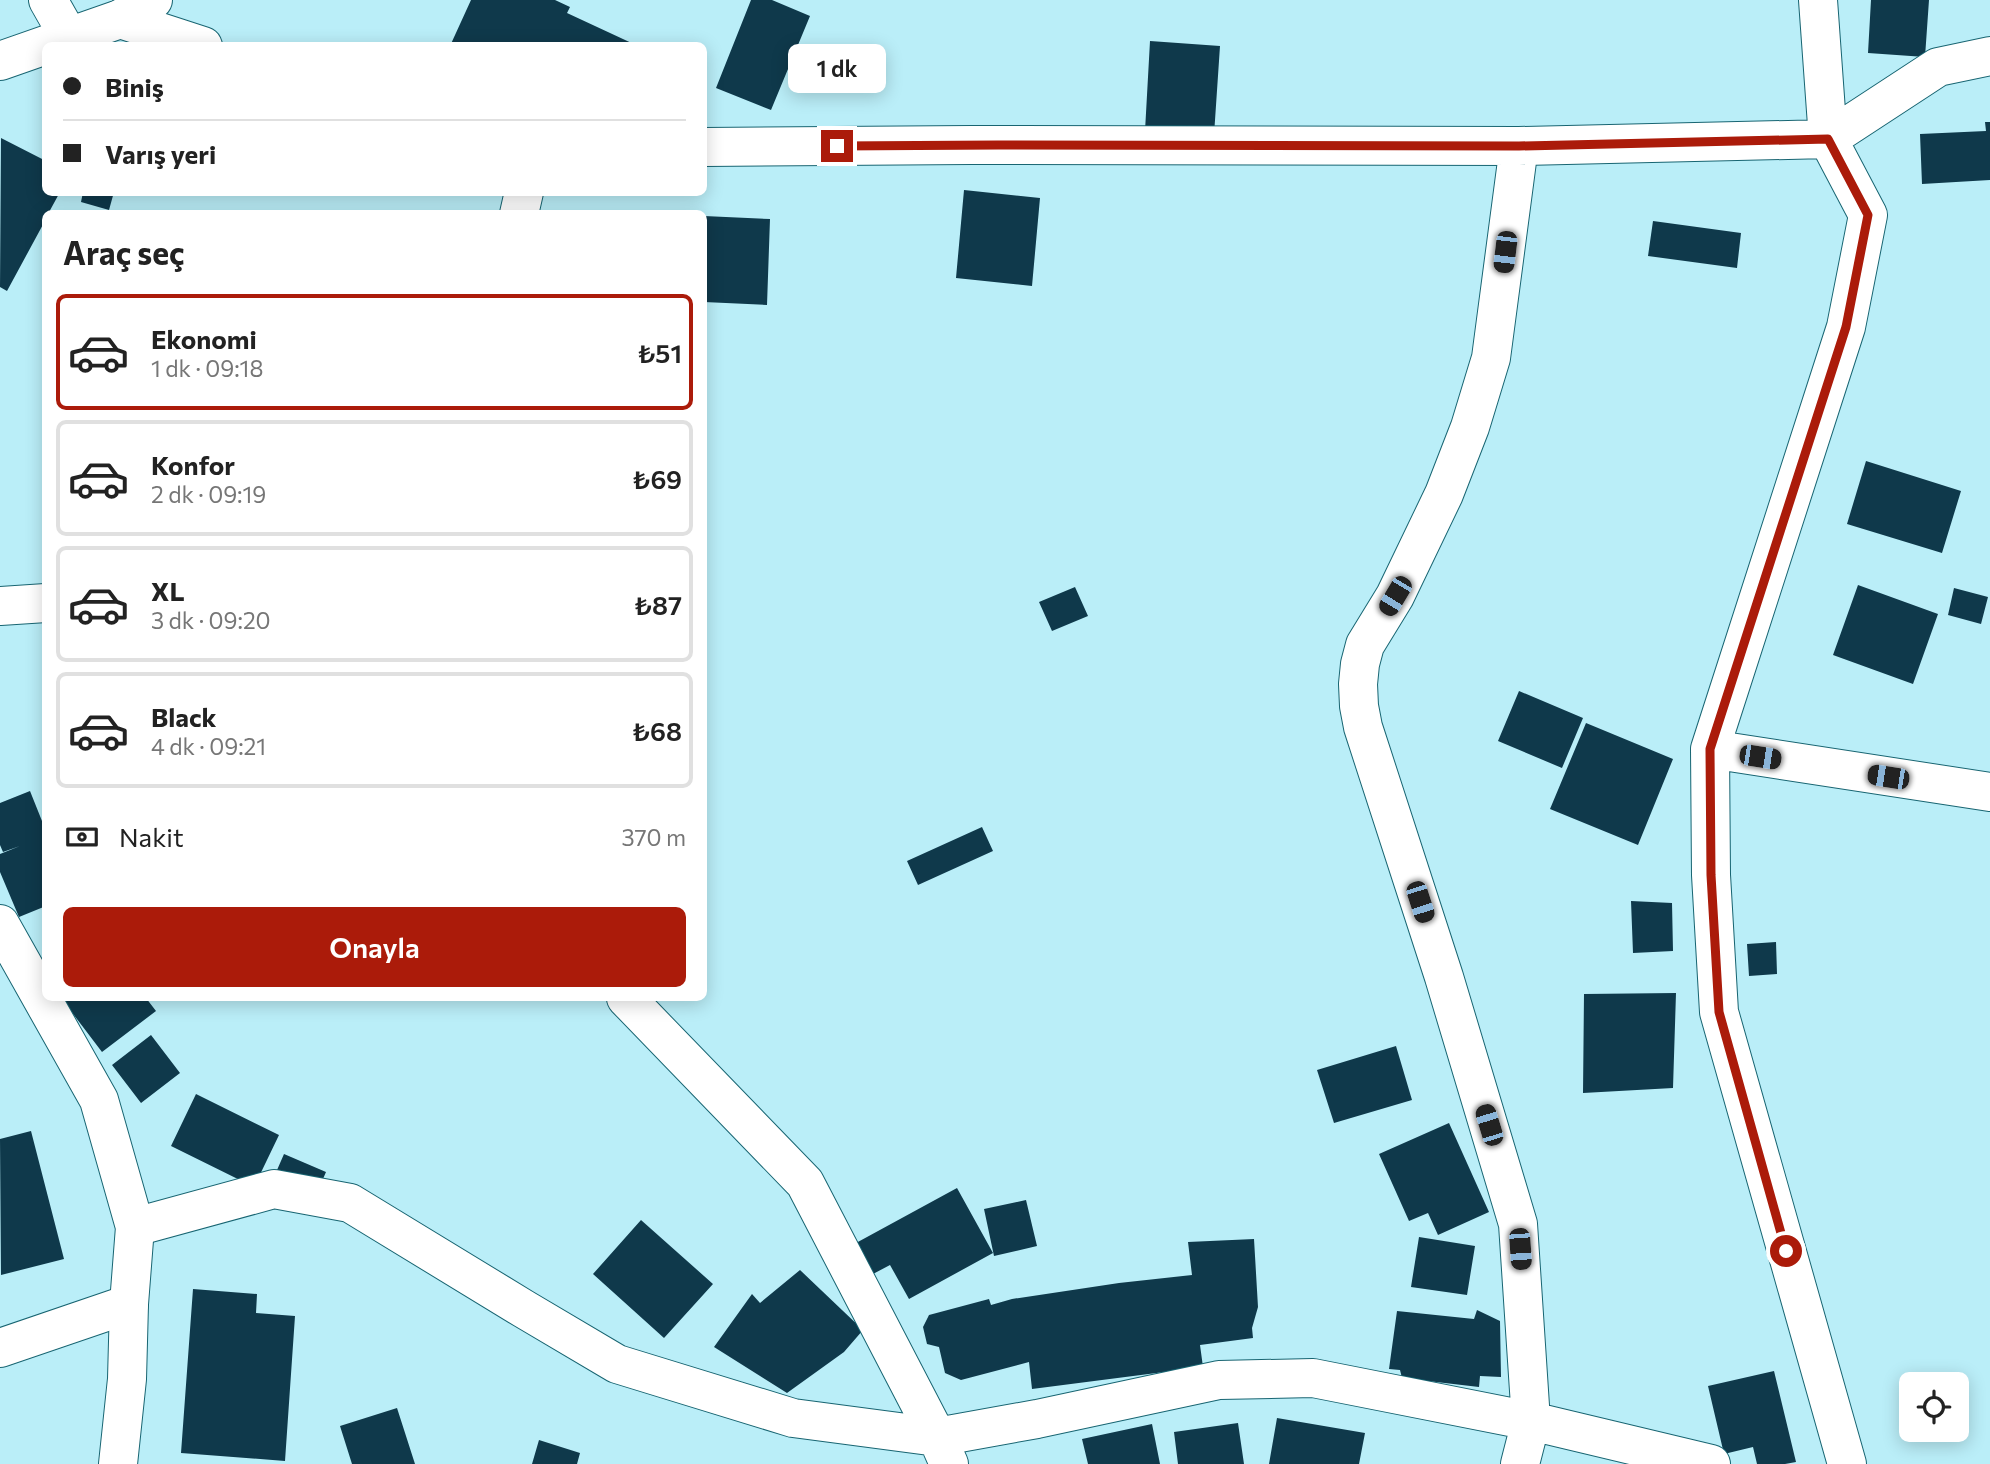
<!DOCTYPE html>
<html lang="tr">
<head>
<meta charset="utf-8">
<style>
	body { margin:0; font-family:Commissioner,sans-serif; background:#f2f2f2; color:#222; height:100vh; display:flex; flex-direction:column; font-size:26px; white-space:nowrap }
	* { box-sizing:border-box; margin:0 }
	p { font-size:23px; color:#767676 }
	.icon { flex:none; width:38px; height:38px; fill:none; stroke:currentColor; stroke-width:2; stroke-linecap:round; stroke-linejoin:round }
	.map { position:relative; flex:1; overflow:hidden }
	.details { position:absolute; left:42px; top:210px; width:665px; height:791px; display:flex; flex-direction:column; background:#fff; border-radius:10px; box-shadow:0 4px 18px #0003 }
	.details>* { flex:none }
	.guide { position:absolute; left:42px; top:42px; width:665px; height:154px; border-radius:10px; box-shadow:0 4px 18px #0003; display:grid; align-content:center; height:154px; padding:0 21px; background:#fff }
	.controls { position:absolute; left:1899px; top:1372px; display:grid; gap:14px }
	.controls a { display:grid; place-items:center; width:70px; height:70px; border-radius:10px; background:#fff; box-shadow:0 4px 18px #0003; font-size:35px }
	.end { position:absolute; width:32px; height:32px; margin:-16px; border:9px solid #ab1b0a; background:#fff; box-shadow:0 0 0 4px #fff }
	.from { border-radius:50% }
	.bubble { position:absolute; height:49px; border-radius:10px; background:#fff; box-shadow:0 4px 18px #0003; font-size:23px; font-weight:600; line-height:49px; text-align:center }
	.car { position:absolute; width:21px; height:42px; margin:-21px -10px; border-radius:9px; box-shadow:0 0 5px 2px #0007; background:linear-gradient(#222 24%,#8ab4d8 0 40%,#222 0 76%,#8ab4d8 0 86%,#222 0) }
	.guide b { display:flex; align-items:center; gap:24px; height:66px; font-size:26px }
	.guide b+b { border-top:2px solid #e0e0e0 }
	.guide i { width:18px; height:18px; background:#222 }
	ul { padding:0; list-style:none }
	li { display:flex; align-items:center; gap:21px; height:116px; margin:0 14px 10px; padding:0 7px; border:4px solid #e0e0e0; border-radius:10px }
	li div { flex:1 }
	li b { display:block; font-size:26px }
	li em { font-style:normal; font-weight:600 }
	li.active { border-color:#ab1b0a }
	li>.icon { width:63px; height:63px; stroke-width:1.5 }
	h2 { padding:0 21px; font-size:32px; line-height:84px }
	.pay { display:flex; align-items:center; gap:18px; height:77px; padding:0 21px; font-size:26px }
	.pay p { margin-inline-start:auto }
	.primary-button { display:flex; gap:14px; margin-top:auto; padding:14px 21px }
	.primary-button a { flex:1; height:80px; border-radius:10px; background:#ab1b0a; color:#fff; font-size:28px; font-weight:600; line-height:80px; text-align:center }
	.map>svg:first-child { display:block }
	.building { fill:#0f394b }
	.lines { fill:none; stroke-linecap:round; stroke-linejoin:round }
	.street-casing { stroke:#186572; stroke-width:40 }
	.secondary-casing { stroke:#186572; stroke-width:40 }
	.street { stroke:#fff; stroke-width:38 }
	.secondary { stroke:#fff; stroke-width:38 }
	.route { stroke:#ab1b0a; stroke-width:9 }
</style>
</head>
<body>
<div class="map">
<svg width="1990" height="1464" viewBox="0 0 1990 1464">
	<rect width="100%" height="100%" fill="#baeef8"/>
	<path class="building" d="M471 0H555L570 7 567 13 638 46H450Z
		M751 0H772L810 16 771 110 716 88Z
		M1871 0H1929L1925 57 1868 53Z
		M1150 41 1220 46 1214 135 1145 131Z
		M1985 122H1990V180L1922 184 1920 134 1986 131Z
		M1 138 46 161V192H60L48 214H46V219L7 291 0 287Z
		M964 190 1040 198 1032 286 956 278Z
		M83 192H114L109 210 81 202Z
		M704 216 770 219 767 305 704 302Z
		M1653 221 1741 233 1737 268 1648 256Z
		M1866 461 1961 491 1942 553 1847 524Z
		M1858 585 1938 614 1913 684 1833 655Z
		M1075 587 1088 616 1052 631 1039 602Z
		M1954 588 1988 597 1981 624 1948 615Z
		M1519 691 1583 718 1562 768 1498 741Z
		M1586 723 1673 759 1638 845 1550 809Z
		M30 791 46 831V906L19 917 0 872V854L20 846 3 852 0 845V803Z
		M982 827 993 851 918 885 907 861Z
		M1631 901 1672 903 1673 951 1633 953Z
		M1776 942 1777 974 1749 976 1747 944Z
		M1676 993 1673 1088 1583 1093 1584 994Z
		M61 998H146L156 1011 102 1052Z
		M151 1035 180 1073 141 1103 112 1065Z
		M1396 1046 1412 1100 1334 1123 1317 1070Z
		M196 1094 279 1135 254 1187 171 1146Z
		M1449 1123 1489 1212 1438 1235 1428 1213 1409 1221 1379 1154Z
		M31 1131 64 1259 1 1275 0 1139Z
		M284 1154 326 1172 316 1195 274 1177Z
		M957 1188 993 1253 909 1299 890 1265 873 1274 856 1243Z
		M1026 1200 1037 1246 994 1256 984 1209Z
		M641 1220 713 1284 664 1338 593 1274Z
		M1419 1237 1475 1246 1467 1295 1411 1287Z
		M1254 1239 1258 1307 1252 1328 1253 1338 1200 1345 1203 1367 1032 1389 1029 1362 961 1380 945 1373 939 1347 927 1344 923 1327 929 1315 989 1299 991 1305 1012 1299 1119 1283 1192 1275 1188 1242Z
		M800 1270 863 1330 844 1352 787 1393 714 1347 752 1294 760 1303Z
		M193 1289 257 1294 256 1313 295 1316 285 1461 181 1453Z
		M1477 1310 1500 1321 1501 1377 1480 1376 1479 1387 1402 1378 1400 1370 1389 1369 1397 1311 1474 1319Z
		M1774 1371 1796 1462 1785 1464H1757L1753 1447 1724 1454 1708 1386Z
		M397 1408 415 1464H352L340 1426Z
		M1277 1418 1365 1433 1359 1464H1269Z
		M1238 1423 1244 1464H1178L1174 1432Z
		M1152 1424 1160 1464H1088L1082 1439Z
		M539 1440 580 1453 577 1464H532Z"/>
	<g class="lines">
		<g class="street-casing">
			<path id="street" d="M48 0 69 37
				M1818 0 1828 139 1868 215 1846 327 1710 749 1711 875 1719 1012 1847 1464
				M120 19 203 46
				M1519 146 1491 358 1470 427 1444 494 1395 596 1365 645 1360 664 1358 684 1359 706 1363 727 1444 977 1518 1224 1531 1421 1520 1464
				M704 147 971 145 1519 146 1828 139 1938 67 1990 56
				M519 214 524 192
				M0 606 46 603
				M1710 749 1990 792
				M626 998 805 1183 937 1437 949 1464
				M135 1227 274 1189 350 1203 524 1309 617 1364 793 1418 937 1437 1037 1419 1219 1380 1313 1378 1531 1421 1711 1464
				M0 1348 129 1304"/>
		</g>
		<g class="secondary-casing">
			<path id="secondary" d="M0 61 120 19 153 0
				M0 924 99 1100 135 1227 129 1304 127 1379 118 1464"/>
		</g>
		<use href="#street" class="street"/>
		<use href="#secondary" class="secondary"/>
	</g>
	<g class="lines">
		<path class="route" d="M837 146 998 145 1519 146 1828 139 1868 215 1846 327 1710 749 1711 875 1719 1012 1786 1251"/>
	</g>
</svg>
<div class="controls">
<a><svg class="icon" aria-label="locate" viewBox="0 0 24 24"><circle cx="12" cy="12" r="6"/><path d="M12 2v4M12 18v4M2 12h4M18 12h4"/></svg></a>
</div>
<i class="end from" style="left:1786px;top:1251px"></i>
<i class="end" style="left:837px;top:146px"></i>
<div class="bubble" style="left:788px;top:44px;width:98px">1 dk</div>
<i class="car" style="left:1505px;top:252px;rotate:187deg"></i>
<i class="car" style="left:1395px;top:596px;rotate:211deg"></i>
<i class="car" style="left:1760px;top:757px;rotate:99deg"></i>
<i class="car" style="left:1888px;top:777px;rotate:279deg"></i>
<i class="car" style="left:1420px;top:902px;rotate:162deg"></i>
<i class="car" style="left:1489px;top:1125px;rotate:343deg"></i>
<i class="car" style="left:1520px;top:1249px;rotate:176deg"></i>
<div class="guide">
<b><i class="from"></i>Biniş</b>
<b><i></i>Varış yeri</b>
</div>
<section class="details">
<h2>Araç seç</h2>
<ul>
<li class="active"><svg class="icon" aria-label="car" viewBox="0 0 24 24"><path d="M5 17H2v-5l4-1 3-4h7l3 4 3 1v5h-3M9 17h6M6 11h13"/><circle cx="7" cy="17" r="2"/><circle cx="17" cy="17" r="2"/></svg><div><b>Ekonomi</b><p>1 dk · 09:18</p></div><em>₺51</em></li>
<li><svg class="icon" aria-label="car" viewBox="0 0 24 24"><path d="M5 17H2v-5l4-1 3-4h7l3 4 3 1v5h-3M9 17h6M6 11h13"/><circle cx="7" cy="17" r="2"/><circle cx="17" cy="17" r="2"/></svg><div><b>Konfor</b><p>2 dk · 09:19</p></div><em>₺69</em></li>
<li><svg class="icon" aria-label="car" viewBox="0 0 24 24"><path d="M5 17H2v-5l4-1 3-4h7l3 4 3 1v5h-3M9 17h6M6 11h13"/><circle cx="7" cy="17" r="2"/><circle cx="17" cy="17" r="2"/></svg><div><b>XL</b><p>3 dk · 09:20</p></div><em>₺87</em></li>
<li><svg class="icon" aria-label="car" viewBox="0 0 24 24"><path d="M5 17H2v-5l4-1 3-4h7l3 4 3 1v5h-3M9 17h6M6 11h13"/><circle cx="7" cy="17" r="2"/><circle cx="17" cy="17" r="2"/></svg><div><b>Black</b><p>4 dk · 09:21</p></div><em>₺68</em></li>
</ul>
<div class="pay"><svg class="icon" aria-label="cash" viewBox="0 0 24 24"><path d="M3 7h18v10H3z"/><circle cx="12" cy="12" r="2"/></svg>Nakit<p>370 m</p></div>
<div class="primary-button"><a>Onayla</a></div>
</section>
</div>
</body>
</html>
